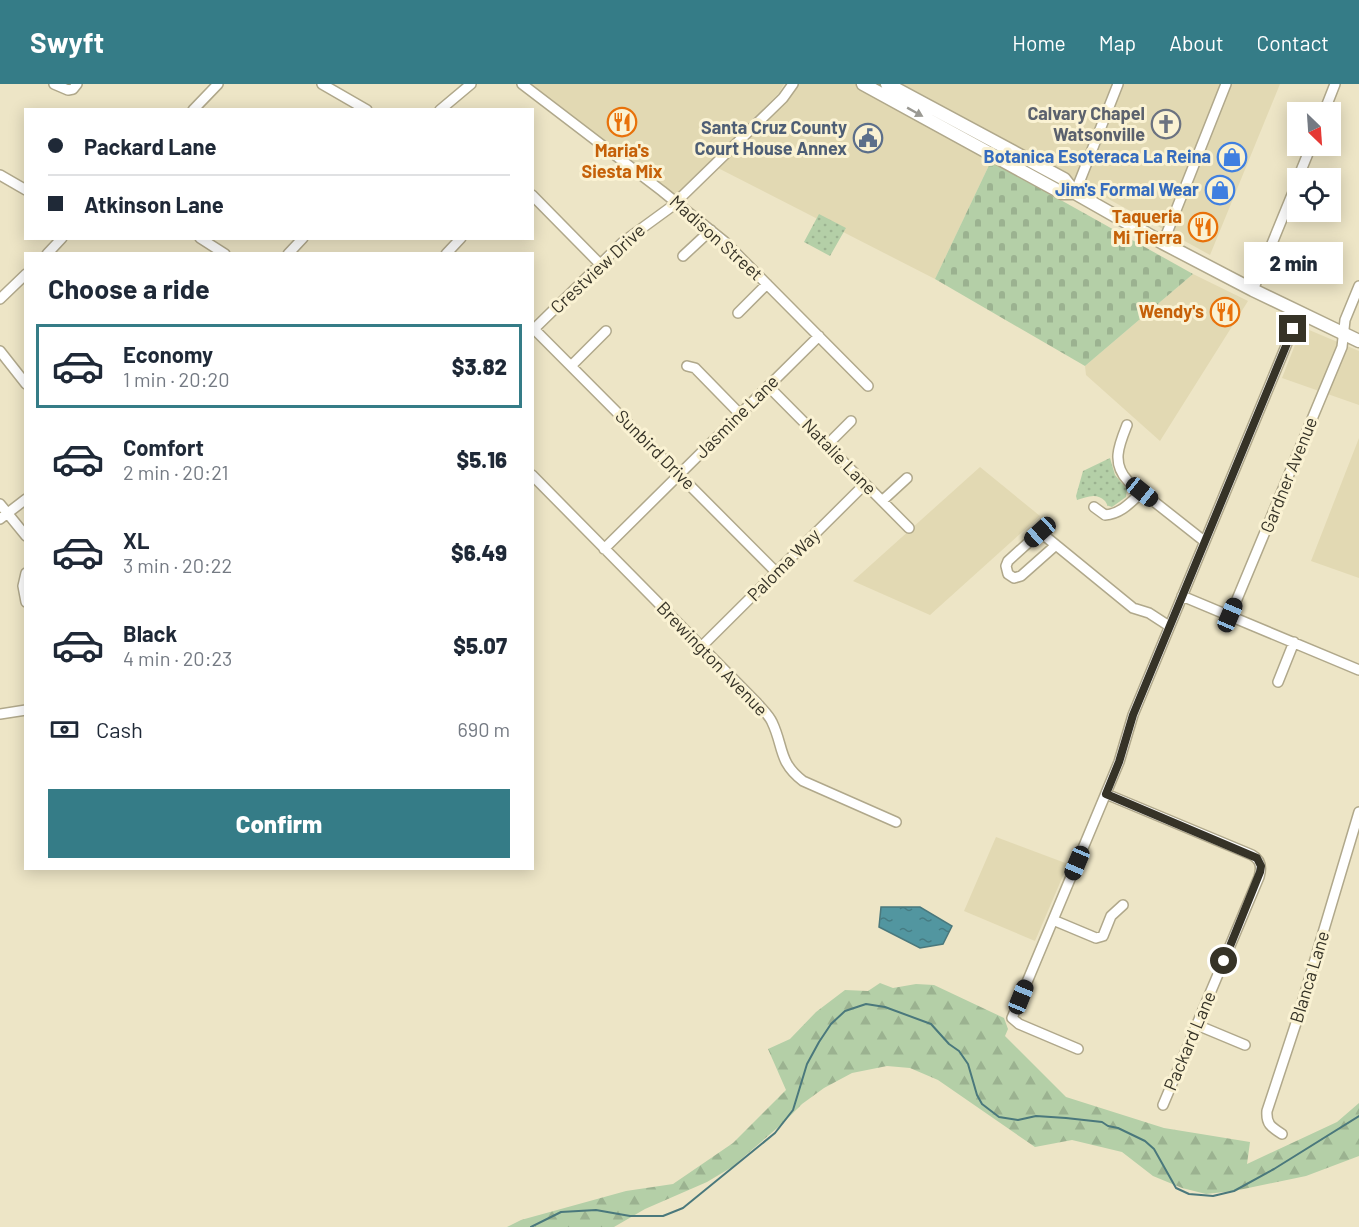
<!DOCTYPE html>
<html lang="en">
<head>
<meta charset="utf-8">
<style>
	body { margin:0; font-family:Barlow,sans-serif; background:#f6f6f7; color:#1f2937; height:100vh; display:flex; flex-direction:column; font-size:22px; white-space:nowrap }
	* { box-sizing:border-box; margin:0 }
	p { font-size:20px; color:#747a83 }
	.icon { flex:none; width:33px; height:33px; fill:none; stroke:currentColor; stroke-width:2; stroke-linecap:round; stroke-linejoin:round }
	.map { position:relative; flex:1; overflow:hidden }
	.details { position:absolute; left:24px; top:168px; width:510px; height:618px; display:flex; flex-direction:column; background:#fff; border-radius:0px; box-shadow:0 3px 15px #0003 }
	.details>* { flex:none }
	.guide { position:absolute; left:24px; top:24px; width:510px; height:132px; border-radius:0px; box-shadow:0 3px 15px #0003; display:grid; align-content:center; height:132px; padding:0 24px; background:#fff }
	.needle { width:39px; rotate:155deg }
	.controls { position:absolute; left:1287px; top:18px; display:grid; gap:12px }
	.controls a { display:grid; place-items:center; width:54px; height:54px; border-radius:0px; background:#fff; box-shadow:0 3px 15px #0003; font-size:30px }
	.end { position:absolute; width:27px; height:27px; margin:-14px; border:8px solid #363327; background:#fff; box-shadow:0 0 0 3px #fff }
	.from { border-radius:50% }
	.bubble { position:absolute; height:42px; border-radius:0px; background:#fff; box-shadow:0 3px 15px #0003; font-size:20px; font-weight:800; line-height:42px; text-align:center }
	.car { position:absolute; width:18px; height:36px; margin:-18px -9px; border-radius:8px; box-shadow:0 0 4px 2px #0007; background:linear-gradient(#222 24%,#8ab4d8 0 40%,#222 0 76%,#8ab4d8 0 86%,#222 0) }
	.guide b { display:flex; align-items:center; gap:21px; height:57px; font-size:22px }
	.guide b+b { border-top:2px solid #e0e1e3 }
	.guide i { width:15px; height:15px; background:#1f2937 }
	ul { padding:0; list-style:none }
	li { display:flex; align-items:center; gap:18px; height:84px; margin:0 12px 9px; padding:0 12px; border:3px solid transparent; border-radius:0px }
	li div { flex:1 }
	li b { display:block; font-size:22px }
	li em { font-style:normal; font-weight:800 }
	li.selected { border-color:#357c87 }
	li>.icon { width:54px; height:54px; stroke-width:1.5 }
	h2 { padding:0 24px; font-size:27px; line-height:72px }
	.pay { display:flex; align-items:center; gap:15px; height:66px; padding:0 24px; font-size:22px }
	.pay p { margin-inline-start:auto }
	.button { display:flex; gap:12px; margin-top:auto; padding:12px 24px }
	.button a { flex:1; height:69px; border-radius:0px; background:#357c87; color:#fff; font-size:24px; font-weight:800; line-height:69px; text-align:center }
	header { display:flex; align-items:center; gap:36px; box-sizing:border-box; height:84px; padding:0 30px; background:#357c87; color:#fff }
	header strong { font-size:28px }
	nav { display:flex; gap:33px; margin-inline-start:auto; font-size:21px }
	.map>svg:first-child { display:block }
	.built { fill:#e2d9b3 }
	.forest { fill:url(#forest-firs) }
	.cemetery { fill:url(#cemetery-stones) }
	.park { fill:url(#park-dots) }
	.water { fill:url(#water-ripples); stroke:#4a787c; stroke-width:1.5 }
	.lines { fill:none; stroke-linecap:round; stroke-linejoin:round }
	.stream { stroke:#4a787c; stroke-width:2 }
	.minor-casing { stroke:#b0a88b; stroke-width:12 }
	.major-casing { stroke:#b0a88b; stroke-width:15 }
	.minor { stroke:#fff; stroke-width:9 }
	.major { stroke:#fff; stroke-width:12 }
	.oneway { fill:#9a9993 }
	.route { stroke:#363327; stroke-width:8 }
	.labels { text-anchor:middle; stroke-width:6; stroke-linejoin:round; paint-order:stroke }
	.worship-label { font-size:18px; font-weight:bold; fill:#5b616d; stroke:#faf2d3; text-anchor:end }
	.service-label { font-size:18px; font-weight:bold; fill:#4e5e75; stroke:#faf2d3; text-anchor:end }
	.food-label { font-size:18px; font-weight:bold; fill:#c56008; stroke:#faf2d3; text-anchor:end }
	.shop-label { font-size:18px; font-weight:bold; fill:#366cbe; stroke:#faf2d3; text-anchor:end }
	.street-label { font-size:18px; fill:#363327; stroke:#faf2d3 }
</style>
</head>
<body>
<header>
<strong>Swyft</strong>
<nav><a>Home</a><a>Map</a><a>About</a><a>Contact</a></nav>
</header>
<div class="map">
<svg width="1359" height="1143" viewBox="0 0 1359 1143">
	<defs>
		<pattern id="forest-firs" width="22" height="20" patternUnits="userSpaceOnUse" patternTransform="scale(1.5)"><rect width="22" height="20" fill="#b4cfa7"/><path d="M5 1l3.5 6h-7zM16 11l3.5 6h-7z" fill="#9bb290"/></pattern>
		<pattern id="cemetery-stones" width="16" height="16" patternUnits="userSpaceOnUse" patternTransform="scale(1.5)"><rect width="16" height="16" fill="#b4cfa7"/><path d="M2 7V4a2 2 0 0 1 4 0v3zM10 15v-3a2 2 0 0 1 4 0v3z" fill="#9bb290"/></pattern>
		<pattern id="park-dots" width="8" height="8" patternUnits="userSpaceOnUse" patternTransform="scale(1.5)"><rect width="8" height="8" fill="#b4cfa7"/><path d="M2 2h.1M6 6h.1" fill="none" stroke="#9bb290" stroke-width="1.8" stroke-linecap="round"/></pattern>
		<pattern id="water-ripples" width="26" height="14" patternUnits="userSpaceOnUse" patternTransform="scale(1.5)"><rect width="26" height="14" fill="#5296a0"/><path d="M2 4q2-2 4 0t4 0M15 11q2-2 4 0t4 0" fill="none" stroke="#457b82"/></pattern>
	</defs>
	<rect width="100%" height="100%" fill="#ede5c6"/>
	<path class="built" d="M518 0H784L779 9 676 112Z
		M796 0H859L991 77 935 195 716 83 790 13Z
		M900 0H1280L1210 171Z
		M1193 190 1248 217 1160 357 1086 291 1085 282Z
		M1302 243 1359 267V321L1282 294Z
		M1359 354V494L1311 477Z
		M980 383 1040 432 930 531 853 497Z
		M996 753 1068 780 1035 857 964 827Z"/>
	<path class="forest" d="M880 899 893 904 916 900 934 901 1004 934 1008 945 1005 952 1066 1013 1164 1044 1250 1058 1247 1080 1337 1038 1359 1019V1072L1306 1092 1234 1107 1206 1110 1182 1104 1153 1092 1122 1068 1072 1056 1035 1063 938 996 910 984 887 982 852 989 824 1004 802 1020 783 1039 732 1083 707 1098 645 1125 614 1143H507L521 1136 626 1107 673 1100 733 1059 786 1006 768 965 790 955 816 928 845 906 868 907Z"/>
	<path class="cemetery" d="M991 77 1193 190 1085 282 935 195Z"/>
	<path class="park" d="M819 130 846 144 830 172 804 158Z
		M1110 374 1115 391 1127 405 1126 413 1112 423C1104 420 1110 424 1105 417 1097 408 1086 413 1077 416L1076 412 1083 387Z"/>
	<path class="water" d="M881 823H920L952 842 943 860 920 864 879 843Z"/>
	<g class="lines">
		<path class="stream" d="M531 1143 561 1128 596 1126 630 1132H663L683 1124 775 1049 793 1026 807 980 819 958 831 940 845 927 866 920 885 923 931 940 949 960 959 967 968 980 977 1011 982 1020 999 1033 1018 1036 1036 1032 1066 1034 1102 1038 1108 1042 1118 1044 1145 1057 1154 1065 1176 1104 1189 1110 1213 1112 1234 1107 1274 1085 1359 1032"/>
		<g class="minor-casing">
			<path id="minor" d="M54 0 68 6 73 5 77 0
				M322 0 367 26
				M522 0 662 107 725 158 868 302
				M193 26 218 0
				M440 26 471 0
				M1324 28 1335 0
				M0 91 26 106
				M1298 94 1311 62
				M1075 109 1118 0
				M532 111 600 180
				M200 154 225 170
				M1163 159 1226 0
				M47 170 62 154
				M288 170 303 154
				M446 170 461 154
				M683 172 711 146
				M1253 206 1298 96
				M0 215 26 190
				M738 229 767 200
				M534 245 776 488
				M532 247 623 158 671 123 783 14 793 0
				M0 267 26 300
				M572 281 606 247
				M687 282 695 284 739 329
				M768 302 909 444
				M1127 341C1119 361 1111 379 1128 397L1204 457
				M827 361 851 337
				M532 391 757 619C762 625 769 631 772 638 784 663 778 678 803 697L896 738
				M882 417 907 394
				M0 420 26 452
				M1094 423 1105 431C1121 430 1131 418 1142 408
				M0 435 26 415
				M1056 461 1021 492 1014 494 1008 490 1006 482 1008 477 1040 448 1133 524 1149 529 1169 542
				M604 465 819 252
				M26 489 23 502 26 518
				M1182 512 1359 586
				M1230 532 1342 263 1345 236 1359 202
				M702 562 865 400
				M1278 598 1294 558
				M0 630 26 626
				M1106 710 1252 771C1261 776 1262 783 1259 793L1163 1021
				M1053 836 1096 854 1103 852 1111 832 1123 821
				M1197 941 1245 961
				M1078 965 1019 940 1012 934 1119 678 1133 631 1300 228
				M1282 1050C1271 1043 1266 1040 1267 1027L1297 936 1359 728"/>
		</g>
		<g class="major-casing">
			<path id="major" d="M863 0 1062 109H1075
				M887 0 1064 95 1075 109 1163 159 1253 206 1359 257"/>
		</g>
		<use href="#minor" class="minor"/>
		<use href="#major" class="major"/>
	</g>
	<defs><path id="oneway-solid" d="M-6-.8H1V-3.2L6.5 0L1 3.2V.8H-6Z" transform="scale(1.5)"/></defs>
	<use class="oneway" href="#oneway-solid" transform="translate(915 28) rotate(29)"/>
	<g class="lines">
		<path class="route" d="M1224 877 1260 788 1261 782 1257 774 1106 710 1119 678 1133 631 1293 245"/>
	</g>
	<defs>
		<g id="restaurant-ring" transform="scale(1.5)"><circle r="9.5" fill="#faf2d3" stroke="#e8710a" stroke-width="1.5"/><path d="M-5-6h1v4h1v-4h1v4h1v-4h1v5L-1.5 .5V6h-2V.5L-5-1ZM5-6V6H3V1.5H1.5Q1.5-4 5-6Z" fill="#e8710a"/></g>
		<g id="church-ring" transform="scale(1.5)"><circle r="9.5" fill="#faf2d3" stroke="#6b7280" stroke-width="1.5"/><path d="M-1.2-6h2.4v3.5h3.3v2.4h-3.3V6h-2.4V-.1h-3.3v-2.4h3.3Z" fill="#6b7280"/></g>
		<g id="civic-ring" transform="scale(1.5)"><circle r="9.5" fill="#faf2d3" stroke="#5c6f8a" stroke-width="1.5"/><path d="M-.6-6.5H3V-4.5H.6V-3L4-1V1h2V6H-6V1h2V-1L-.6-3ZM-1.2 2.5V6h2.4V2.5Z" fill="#5c6f8a"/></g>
		<g id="shop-ring" transform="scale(1.5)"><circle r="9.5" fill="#faf2d3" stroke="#3f7fe0" stroke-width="1.5"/><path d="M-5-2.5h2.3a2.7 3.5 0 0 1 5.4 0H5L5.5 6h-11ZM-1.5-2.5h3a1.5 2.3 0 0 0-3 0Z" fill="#3f7fe0"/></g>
	</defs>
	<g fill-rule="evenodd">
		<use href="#restaurant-ring" x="622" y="38"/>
		<use href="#church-ring" x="1166" y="40"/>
		<use href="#civic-ring" x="868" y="54"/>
		<use href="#shop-ring" x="1232" y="73"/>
		<use href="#shop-ring" x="1220" y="106"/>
		<use href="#restaurant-ring" x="1203" y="143"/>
		<use href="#restaurant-ring" x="1225" y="228"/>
	</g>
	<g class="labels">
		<g class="worship-label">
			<text x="1145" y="36">Calvary Chapel<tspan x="1145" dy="21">Watsonville</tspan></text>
		</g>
		<g class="service-label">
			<text x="847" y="50">Santa Cruz County<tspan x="847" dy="21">Court House Annex</tspan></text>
		</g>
		<g class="food-label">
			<text x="622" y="73" text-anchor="middle">Maria's<tspan x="622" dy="21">Siesta Mix</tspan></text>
			<text x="1182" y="139">Taqueria<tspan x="1182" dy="21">Mi Tierra</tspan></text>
			<text x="1204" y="234">Wendy's</text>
		</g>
		<g class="shop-label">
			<text x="1211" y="79">Botanica Esoteraca La Reina</text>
			<text x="1199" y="112">Jim's Formal Wear</text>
		</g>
		<g class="street-label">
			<text transform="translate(716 154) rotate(42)" y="6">Madison Street</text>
			<text transform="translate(598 185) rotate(-43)" y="6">Crestview Drive</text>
			<text transform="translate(737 333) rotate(-45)" y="6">Jasmine Lane</text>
			<text transform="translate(655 366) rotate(45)" y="6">Sunbird Drive</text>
			<text transform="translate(839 373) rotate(46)" y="6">Natalie Lane</text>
			<text transform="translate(1289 391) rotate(-68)" y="6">Gardner Avenue</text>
			<text transform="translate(784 481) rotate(-45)" y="6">Paloma Way</text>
			<text transform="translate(712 575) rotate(46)" y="6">Brewington Avenue</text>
			<text transform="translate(1310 893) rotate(-73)" y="6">Blanca Lane</text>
			<text transform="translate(1190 957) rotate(-67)" y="6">Packard Lane</text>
		</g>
	</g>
</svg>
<div class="controls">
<a><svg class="needle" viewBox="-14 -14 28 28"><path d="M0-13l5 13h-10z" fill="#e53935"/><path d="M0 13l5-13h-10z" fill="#747a83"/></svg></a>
<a><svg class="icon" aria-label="locate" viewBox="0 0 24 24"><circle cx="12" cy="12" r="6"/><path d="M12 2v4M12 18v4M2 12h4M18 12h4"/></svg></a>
</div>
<i class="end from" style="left:1224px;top:877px"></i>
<i class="end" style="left:1293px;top:245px"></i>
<div class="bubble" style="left:1244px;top:158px;width:99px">2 min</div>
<i class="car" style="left:1142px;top:408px;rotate:129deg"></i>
<i class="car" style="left:1040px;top:448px;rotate:228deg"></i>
<i class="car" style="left:1230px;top:531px;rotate:23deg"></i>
<i class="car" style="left:1077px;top:779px;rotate:203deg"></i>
<i class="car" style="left:1021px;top:913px;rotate:22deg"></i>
<div class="guide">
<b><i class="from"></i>Packard Lane</b>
<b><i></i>Atkinson Lane</b>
</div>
<section class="details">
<h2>Choose a ride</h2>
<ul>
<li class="selected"><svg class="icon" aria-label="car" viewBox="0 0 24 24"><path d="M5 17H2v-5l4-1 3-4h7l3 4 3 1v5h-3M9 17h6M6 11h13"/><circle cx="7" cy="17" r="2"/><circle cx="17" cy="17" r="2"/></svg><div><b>Economy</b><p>1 min · 20:20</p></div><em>$3.82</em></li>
<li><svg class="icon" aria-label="car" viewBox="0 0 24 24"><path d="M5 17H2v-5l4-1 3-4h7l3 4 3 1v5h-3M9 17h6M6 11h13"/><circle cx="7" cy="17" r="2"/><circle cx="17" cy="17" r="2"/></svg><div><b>Comfort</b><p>2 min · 20:21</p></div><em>$5.16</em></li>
<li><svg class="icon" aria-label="car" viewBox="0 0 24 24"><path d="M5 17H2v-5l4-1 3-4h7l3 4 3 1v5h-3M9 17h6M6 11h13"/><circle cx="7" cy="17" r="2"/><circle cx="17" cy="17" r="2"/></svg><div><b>XL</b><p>3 min · 20:22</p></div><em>$6.49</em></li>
<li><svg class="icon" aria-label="car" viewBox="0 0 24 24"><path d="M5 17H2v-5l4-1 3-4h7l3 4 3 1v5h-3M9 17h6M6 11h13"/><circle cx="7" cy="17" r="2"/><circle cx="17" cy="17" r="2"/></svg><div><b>Black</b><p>4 min · 20:23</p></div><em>$5.07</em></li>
</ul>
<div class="pay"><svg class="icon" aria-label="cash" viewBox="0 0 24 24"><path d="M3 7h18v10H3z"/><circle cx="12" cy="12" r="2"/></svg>Cash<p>690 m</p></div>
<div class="button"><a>Confirm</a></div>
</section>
</div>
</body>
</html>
